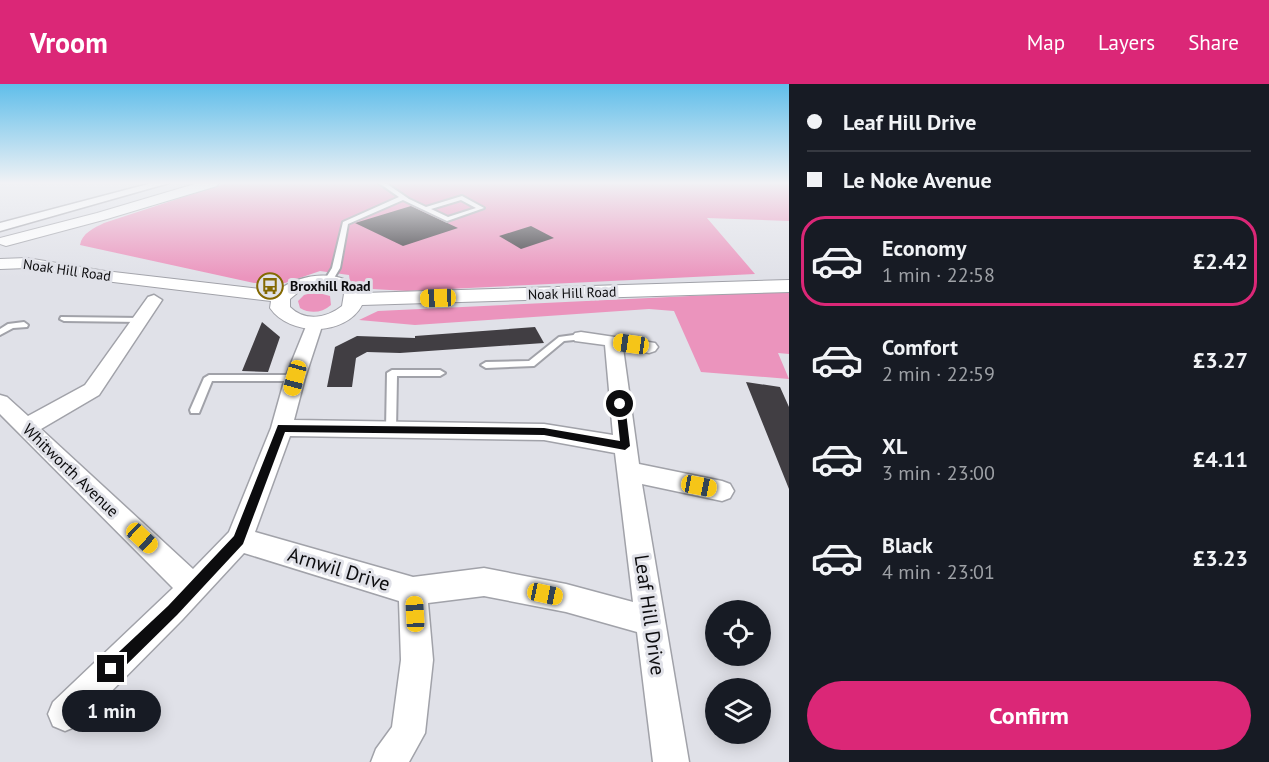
<!DOCTYPE html>
<html lang="en">
<head>
<meta charset="utf-8">
<style>
	body { margin:0; font-family:"PT Sans",sans-serif; background:#20242c; color:#f1f3f6; height:100vh; display:flex; flex-direction:column; font-size:22px; white-space:nowrap }
	* { box-sizing:border-box; margin:0 }
	p { font-size:20px; color:#9ea1a6 }
	.icon { flex:none; width:33px; height:33px; fill:none; stroke:currentColor; stroke-width:2; stroke-linecap:round; stroke-linejoin:round }
	.map { position:relative; flex:1; overflow:hidden }
	.side { display:flex; flex-direction:column; background:#171b24; width:480px }
	.side>* { flex:none }
	.top-card { display:grid; align-content:center; height:132px; padding:0 18px; background:#171b24 }
	.controls { position:absolute; left:705px; top:516px; display:grid; gap:12px }
	.controls a { display:grid; place-items:center; width:66px; height:66px; border-radius:50%; background:#171b24; box-shadow:0 3px 15px #0003; font-size:30px }
	.end { position:absolute; width:27px; height:27px; margin:-14px; border:8px solid #0c0c0e; background:#fff; box-shadow:0 0 0 3px #fff }
	.from { border-radius:50% }
	.bubble { position:absolute; height:42px; border-radius:21px; background:#171b24; box-shadow:0 3px 15px #0003; font-size:20px; font-weight:700; line-height:42px; text-align:center }
	.car { position:absolute; width:18px; height:36px; margin:-18px -9px; border-radius:8px; box-shadow:0 0 4px 2px #0007; background:linear-gradient(#f5c518 24%,#345 0 40%,#f5c518 0 76%,#345 0 86%,#f5c518 0) }
	.top-card b { display:flex; align-items:center; gap:21px; height:57px; font-size:22px }
	.top-card b+b { border-top:2px solid #363941 }
	.top-card i { width:15px; height:15px; background:#f1f3f6 }
	ul { padding:0; list-style:none }
	li { display:flex; align-items:center; gap:18px; height:90px; margin:0 12px 9px; padding:0 6px; border:3px solid transparent; border-radius:24px }
	li div { flex:1 }
	li b { display:block; font-size:22px }
	li em { font-style:normal; font-weight:700 }
	li.current { border-color:#db2777 }
	li>.icon { width:54px; height:54px; stroke-width:1.5 }
	.button { display:flex; gap:12px; margin-top:auto; padding:12px 18px }
	.button a { flex:1; height:69px; border-radius:36px; background:#db2777; color:#fff; font-size:24px; font-weight:700; line-height:69px; text-align:center }
	header { display:flex; align-items:center; gap:36px; box-sizing:border-box; height:84px; padding:0 30px; background:#db2777; color:#fff }
	header strong { font-size:28px }
	nav { display:flex; gap:33px; margin-inline-start:auto; font-size:21px }
	main { display:flex; flex:1; min-height:0 }
	.map>svg:first-child { display:block }
	.green { fill:#eb94bd }
	.building { fill:#413e43 }
	.lines { fill:none; stroke-linecap:round; stroke-linejoin:round }
	.service-casing { stroke:#a1a2a9; stroke-width:4 }
	.minor-casing { stroke:#a1a2a9; stroke-width:3 }
	.tertiary-casing { stroke:#a1a2a9; stroke-width:2 }
	.service { fill:#fff; fill-rule:evenodd }
	.minor { fill:#fff; fill-rule:evenodd }
	.tertiary { fill:#fff; fill-rule:evenodd }
	.route { fill:#0c0c0e }
	.labels { text-anchor:middle; stroke-width:6; stroke-linejoin:round; paint-order:stroke }
	.far-street-label { font-size:14px; fill:#0c0c0e; stroke:#e0e1e8 }
	.far-poi-label { font-size:14px; font-weight:bold; fill:#0c0c0e; stroke:#e0e1e8; text-anchor:start }
	.street-label { font-size:16px; fill:#0c0c0e; stroke:#e0e1e8 }
	.near-street-label { font-size:20px; fill:#0c0c0e; stroke:#e0e1e8 }
</style>
</head>
<body>
<header>
<strong>Vroom</strong>
<nav><a>Map</a><a>Layers</a><a>Share</a></nav>
</header>
<main>
<div class="map">
<svg width="789" height="678" viewBox="0 0 789 678">
	<rect width="100%" height="100%" fill="#e0e1e8"/>
	<path class="green" d="M226 99H789V137L707 134 755 190 407 207 372 205 350 198 349 191 320 187 285 199H254L80 161C82 149 94 144 104 139Z
		M315 208 330 212 331 221C322 229 310 230 300 224L298 217 304 211Z
		M773 208 789 209V270L778 269 789 295 701 288 674 227 649 225 415 241 359 236 378 227Z"/>
	<path class="building" d="M411 122 458 144 403 162 355 139Z
		M531 142 554 154 521 165 499 152Z
		M262 238 280 253 268 288 242 287Z
		M535 243 544 259 400 269 367 268 356 274 352 303H327L335 263 357 252 415 254V252Z
		M746 298 780 303 789 323V405Z"/>
	<g class="lines">
		<g class="service-casing">
			<path id="service" d="M379 99 387 100 409 115 426 123 462 112 484 124 447 137 403 116 348 140 340 184 331 199H325L324 197 332 184 343 138 399 113ZM461 116 476 124 448 133 431 125Z
				M61 233 141 234 145 236 141 238 64 237 60 235Z
				M24 238 28 241 27 243 13 244 0 251V245L8 240Z
				M581 250 584 251V255L564 257 534 282 486 284 481 281 486 278 529 277 559 253Z
				M392 286H440L445 289 440 292H397L396 346 395 349H387L386 346 387 289Z
				M209 291H295L300 294 295 297H212L199 329H191L190 326 204 294Z"/>
		</g>
		<g class="minor-casing">
			<path id="minor" d="M152 99H169L0 147V139Z
				M154 211 162 216 99 311 41 345 193 485 229 448 271 344 285 294 309 235H321L323 239 305 294 294 336 544 340 613 351 605 261 575 257 572 253 575 249 581 248 655 259 658 263 655 267 649 269 623 264 639 380 722 397 730 400 734 407 730 414 722 417 642 400 689 678H653L637 548 566 528 484 512 428 519 433 576 425 649 409 678H371L376 665 392 643 401 576 399 517 244 469 182 536 77 642 65 647 53 642 48 630 53 618 173 504 0 330V311L7 313 28 332 85 301 148 213ZM290 352 544 356 615 369 633 518 566 500 484 484 413 493 255 448Z"/>
		</g>
		<g class="tertiary-casing">
			<path id="tertiary" d="M198 99H219L217 102 107 135 6 162 0 160V154L97 129Z
				M27 174 105 187 277 207C300 189 343 183 363 209L789 196V208L362 221C346 252 290 253 270 224L271 217 105 197 27 184 0 185V175ZM318 202 332 203 344 210 342 222C327 234 305 238 290 223V215L301 206Z"/>
		</g>
		<use href="#service" class="service"/>
		<use href="#minor" class="minor"/>
		<use href="#tertiary" class="tertiary"/>
	</g>
	<linearGradient id="sky" x2="0" y2="1"><stop stop-color="#60beea"/><stop offset="0.51" stop-color="#f1f2f5"/><stop offset="1" stop-color="#f1f2f5" stop-opacity="0"/></linearGradient>
	<rect width="789" height="194" fill="url(#sky)"/>
	<path class="route" d="M620 317 625 320 630 362 625 366 544 351 285 348 243 460 177 531 116 591 111 593 106 591 104 585 106 580 168 522 234 452 278 341 544 344 620 357 616 320Z"/>
	<defs>
		<g id="bus-ring" transform="scale(1.35)"><circle r="9.5" fill="#e0e1e8" stroke="#846902" stroke-width="1.5"/><path d="M-5-6H5V4H4V6H2V4H-2V6H-4V4H-5ZM-3.5-4V0h7V-4ZM-3.5 1.2v1.5H-2V1.2ZM2 1.2v1.5H3.5V1.2Z" fill="#846902"/></g>
	</defs>
	<g fill-rule="evenodd">
		<use href="#bus-ring" x="270" y="202"/>
	</g>
	<g class="labels">
		<g class="far-street-label">
			<text transform="translate(67 186) rotate(8)" y="5">Noak Hill Road</text>
			<text transform="translate(572 209) rotate(-2)" y="5">Noak Hill Road</text>
		</g>
		<g class="far-poi-label">
			<text x="290" y="207">Broxhill Road</text>
		</g>
		<g class="street-label">
			<text transform="translate(71 386) rotate(44)" y="6">Whitworth Avenue</text>
		</g>
		<g class="near-street-label">
			<text transform="translate(339 485) rotate(17)" y="7">Arnwil Drive</text>
			<text transform="translate(650 531) rotate(82)" y="7">Leaf Hill Drive</text>
		</g>
	</g>
</svg>
<div class="controls">
<a><svg class="icon" aria-label="locate" viewBox="0 0 24 24"><circle cx="12" cy="12" r="6"/><path d="M12 2v4M12 18v4M2 12h4M18 12h4"/></svg></a>
<a><svg class="icon" aria-label="layers" viewBox="0 0 24 24"><path d="M12 4l9 5-9 5-9-5zM3 14l9 5 9-5"/></svg></a>
</div>
<i class="end from" style="left:620px;top:320px"></i>
<i class="end" style="left:111px;top:585px"></i>
<div class="bubble" style="left:62px;top:606px;width:99px">1 min</div>
<i class="car" style="left:438px;top:214px;rotate:268deg"></i>
<i class="car" style="left:631px;top:260px;rotate:278deg"></i>
<i class="car" style="left:295px;top:294px;rotate:195deg"></i>
<i class="car" style="left:699px;top:402px;rotate:101deg"></i>
<i class="car" style="left:142px;top:454px;rotate:133deg"></i>
<i class="car" style="left:545px;top:510px;rotate:102deg"></i>
<i class="car" style="left:415px;top:530px;rotate:357deg"></i>
</div>
<section class="side">
<div class="top-card">
<b><i class="from"></i>Leaf Hill Drive</b>
<b><i></i>Le Noke Avenue</b>
</div>
<ul>
<li class="current"><svg class="icon" aria-label="car" viewBox="0 0 24 24"><path d="M5 17H2v-5l4-1 3-4h7l3 4 3 1v5h-3M9 17h6M6 11h13"/><circle cx="7" cy="17" r="2"/><circle cx="17" cy="17" r="2"/></svg><div><b>Economy</b><p>1 min · 22:58</p></div><em>£2.42</em></li>
<li><svg class="icon" aria-label="car" viewBox="0 0 24 24"><path d="M5 17H2v-5l4-1 3-4h7l3 4 3 1v5h-3M9 17h6M6 11h13"/><circle cx="7" cy="17" r="2"/><circle cx="17" cy="17" r="2"/></svg><div><b>Comfort</b><p>2 min · 22:59</p></div><em>£3.27</em></li>
<li><svg class="icon" aria-label="car" viewBox="0 0 24 24"><path d="M5 17H2v-5l4-1 3-4h7l3 4 3 1v5h-3M9 17h6M6 11h13"/><circle cx="7" cy="17" r="2"/><circle cx="17" cy="17" r="2"/></svg><div><b>XL</b><p>3 min · 23:00</p></div><em>£4.11</em></li>
<li><svg class="icon" aria-label="car" viewBox="0 0 24 24"><path d="M5 17H2v-5l4-1 3-4h7l3 4 3 1v5h-3M9 17h6M6 11h13"/><circle cx="7" cy="17" r="2"/><circle cx="17" cy="17" r="2"/></svg><div><b>Black</b><p>4 min · 23:01</p></div><em>£3.23</em></li>
</ul>
<div class="button"><a>Confirm</a></div>
</section>
</main>
</body>
</html>
